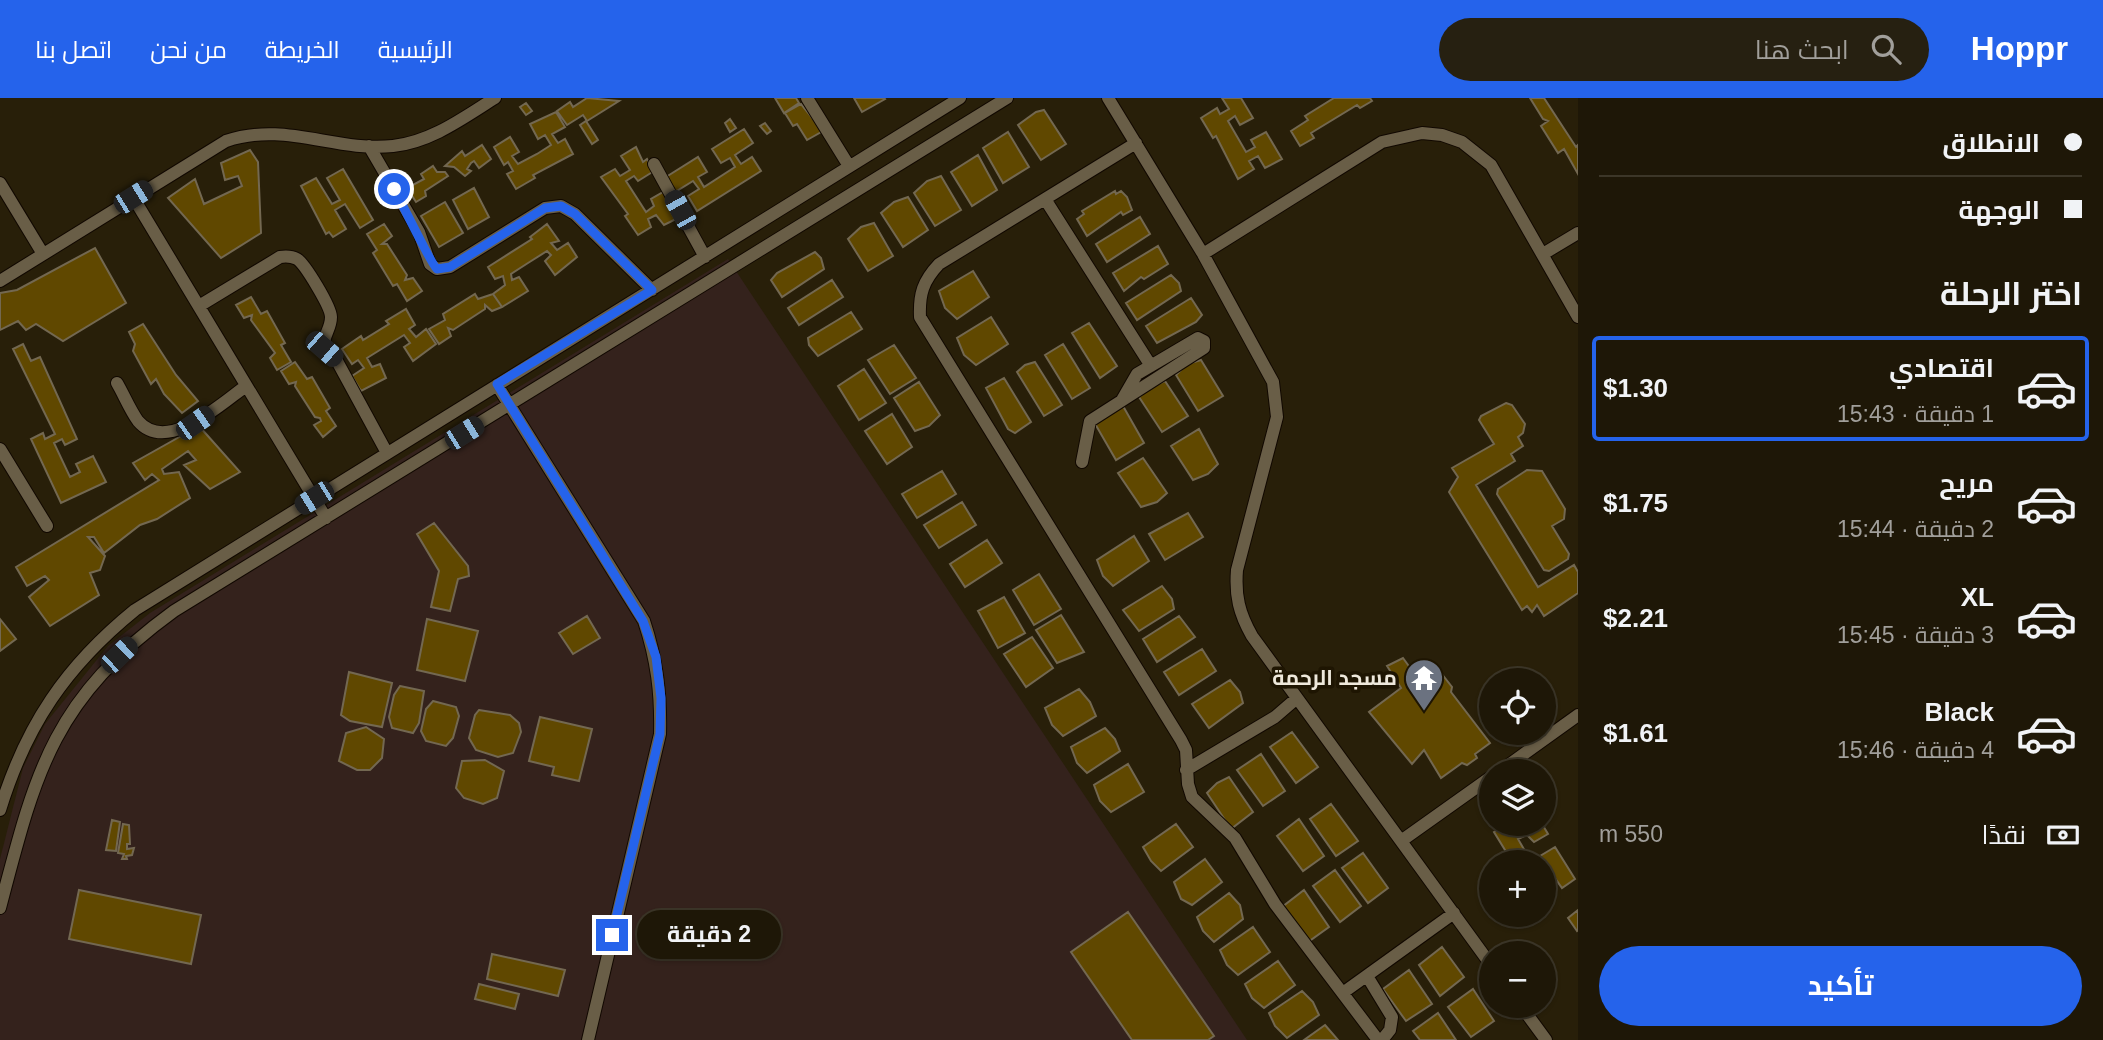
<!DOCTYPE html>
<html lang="ar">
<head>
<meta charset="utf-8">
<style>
	body { margin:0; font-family:Helvetica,Cairo,sans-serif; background:#262011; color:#f1f3f6; direction:rtl; height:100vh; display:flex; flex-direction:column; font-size:26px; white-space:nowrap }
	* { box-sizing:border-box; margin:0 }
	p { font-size:23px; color:#a19f9b }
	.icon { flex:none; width:38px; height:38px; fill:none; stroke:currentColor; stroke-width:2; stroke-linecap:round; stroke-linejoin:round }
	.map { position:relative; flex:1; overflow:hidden; direction:ltr }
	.panel { display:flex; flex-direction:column; background:#1e1707; width:525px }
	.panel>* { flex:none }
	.top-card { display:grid; align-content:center; height:154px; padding:0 21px; background:#1e1707 }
	.fabs { position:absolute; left:1479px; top:570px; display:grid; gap:14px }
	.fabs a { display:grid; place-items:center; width:77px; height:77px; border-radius:50%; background:#1e1707; box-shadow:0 2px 5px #0004,0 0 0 2px #3c3628; font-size:35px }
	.end { position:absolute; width:32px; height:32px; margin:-16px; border:9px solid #2563eb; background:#fff; box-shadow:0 0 0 4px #fff }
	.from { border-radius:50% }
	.bubble { position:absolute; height:49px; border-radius:24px; background:#1e1707; box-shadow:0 2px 5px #0004,0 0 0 2px #3c3628; font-size:23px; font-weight:700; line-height:49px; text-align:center; direction:rtl }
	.car { position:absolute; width:21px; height:42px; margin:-21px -10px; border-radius:9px; box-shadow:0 0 5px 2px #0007; background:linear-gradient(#222 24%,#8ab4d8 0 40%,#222 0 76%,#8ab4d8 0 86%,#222 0) }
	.top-card b { display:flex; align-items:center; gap:24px; height:66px; font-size:26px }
	.top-card b+b { border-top:2px solid #3c3628 }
	.top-card i { width:18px; height:18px; background:#f1f3f6 }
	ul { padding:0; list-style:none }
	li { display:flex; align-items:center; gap:21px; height:105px; margin:0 14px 10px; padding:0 7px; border:4px solid transparent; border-radius:7px }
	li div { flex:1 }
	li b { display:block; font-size:26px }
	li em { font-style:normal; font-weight:700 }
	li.active { border-color:#2563eb }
	li>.icon { width:63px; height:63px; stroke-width:1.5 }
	h2 { padding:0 21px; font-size:32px; line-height:84px }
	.pay { display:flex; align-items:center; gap:18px; height:77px; padding:0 21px; font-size:26px }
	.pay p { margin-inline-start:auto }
	.button { display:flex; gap:14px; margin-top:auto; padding:14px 21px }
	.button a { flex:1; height:80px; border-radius:42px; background:#2563eb; color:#fff; font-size:28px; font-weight:700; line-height:80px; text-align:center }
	header { display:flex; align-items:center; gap:42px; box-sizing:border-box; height:98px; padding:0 35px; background:#2563eb; color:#fff }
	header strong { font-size:33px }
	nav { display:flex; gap:38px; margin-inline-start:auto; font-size:24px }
	.search { width:490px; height:63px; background:#262011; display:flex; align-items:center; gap:18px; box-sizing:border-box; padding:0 24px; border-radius:38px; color:#a19f9b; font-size:26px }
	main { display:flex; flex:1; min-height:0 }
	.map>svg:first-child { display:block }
	.commercial { fill:#34221c }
	.building { fill:#604800; stroke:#736851; stroke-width:2 }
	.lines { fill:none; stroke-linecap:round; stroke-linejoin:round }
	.street-casing { stroke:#110800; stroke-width:14 }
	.street { stroke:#695e47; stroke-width:12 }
	.route { stroke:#2563eb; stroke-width:9 }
	.labels { text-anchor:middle; stroke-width:7; stroke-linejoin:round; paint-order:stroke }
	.poi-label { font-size:21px; font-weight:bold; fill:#eee8db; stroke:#1e1502; text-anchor:end }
</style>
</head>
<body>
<header>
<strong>Hoppr</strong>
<div class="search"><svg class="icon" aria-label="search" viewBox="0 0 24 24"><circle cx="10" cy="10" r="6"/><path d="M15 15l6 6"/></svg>ابحث هنا</div>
<nav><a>الرئيسية</a><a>الخريطة</a><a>من نحن</a><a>اتصل بنا</a></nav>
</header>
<main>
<section class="panel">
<div class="top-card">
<b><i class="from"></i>الانطلاق</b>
<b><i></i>الوجهة</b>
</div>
<h2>اختر الرحلة</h2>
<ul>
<li class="active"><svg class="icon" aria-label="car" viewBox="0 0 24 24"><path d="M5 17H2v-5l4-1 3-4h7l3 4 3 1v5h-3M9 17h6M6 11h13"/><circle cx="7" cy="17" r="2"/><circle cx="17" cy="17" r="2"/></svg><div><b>اقتصادي</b><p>1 دقيقة · 15:43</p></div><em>$1.30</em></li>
<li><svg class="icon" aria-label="car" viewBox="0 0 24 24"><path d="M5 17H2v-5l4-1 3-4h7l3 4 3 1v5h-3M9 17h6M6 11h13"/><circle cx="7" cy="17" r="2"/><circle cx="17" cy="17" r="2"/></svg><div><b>مريح</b><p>2 دقيقة · 15:44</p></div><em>$1.75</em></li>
<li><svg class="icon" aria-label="car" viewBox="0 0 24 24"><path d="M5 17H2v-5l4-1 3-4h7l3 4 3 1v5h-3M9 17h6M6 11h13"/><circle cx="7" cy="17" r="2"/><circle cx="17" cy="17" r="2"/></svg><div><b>XL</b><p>3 دقيقة · 15:45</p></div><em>$2.21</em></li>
<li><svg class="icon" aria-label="car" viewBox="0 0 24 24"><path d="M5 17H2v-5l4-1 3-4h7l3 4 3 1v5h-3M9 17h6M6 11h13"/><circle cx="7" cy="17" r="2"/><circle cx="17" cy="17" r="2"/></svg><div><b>Black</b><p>4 دقيقة · 15:46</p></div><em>$1.61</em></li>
</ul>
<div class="pay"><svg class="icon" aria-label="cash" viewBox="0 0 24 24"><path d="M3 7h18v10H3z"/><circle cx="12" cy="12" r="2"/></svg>نقدًا<p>550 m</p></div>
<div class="button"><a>تأكيد</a></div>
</section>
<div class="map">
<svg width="1578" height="942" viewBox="0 0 1578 942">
	<rect width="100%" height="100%" fill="#281f09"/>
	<path class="commercial" d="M728 161 1247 942H0V761L23 670 45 626 108 548 150 515Z"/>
	<path class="building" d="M587 0 619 3 587 23 583 17 567 27 557 13 570 4 573 9Z
		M775 0H796L799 5 784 15Z
		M854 0H884L885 1 862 14Z
		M1222 0H1241L1253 20 1240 27 1235 18 1228 23 1246 54 1255 49 1251 42 1266 34 1282 61 1265 70 1258 58 1249 63 1254 71 1238 81 1216 38 1213 40 1201 20 1217 10 1220 16 1229 11Z
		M1334 0H1370L1372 3 1360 10 1357 7 1311 35 1314 40 1300 48 1291 33 1308 22 1305 18Z
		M1530 0H1544L1576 49 1578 47V76L1564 51 1558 55 1541 28 1548 23 1543 21Z
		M526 5 532 13 526 17 520 9Z
		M801 6 823 33 807 42 797 26 793 28 785 15Z
		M1044 12 1066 46 1041 62 1018 27 1036 14Z
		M556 14 565 29 552 36 558 45 565 41 573 56 533 77 535 80 516 91 507 76 513 73 508 64 504 67 494 49 510 39 519 54 512 58 518 66 537 56 551 47 545 37 538 41 530 26Z
		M730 21 736 30 730 34 725 25Z
		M586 23 598 42 592 46 580 27Z
		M765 25 771 33 767 36 760 28Z
		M744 31 753 45 735 57 741 66 752 59 761 73 697 113 688 98 699 91 693 83 675 94 666 79 698 59 707 74 698 79 704 89 735 69 730 60 721 65 712 51Z
		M1008 34 1029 69 1003 85 983 50Z
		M482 47 491 61 479 70 474 63 471 65 467 71 471 73 465 78 454 69 445 68 462 53 465 58Z
		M636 49 643 64 647 61 654 73 638 83 634 78 626 83 646 114 654 108 651 101 665 93 678 120 664 127 656 117 648 121 651 129 638 137 625 118 628 116 601 79 615 71 620 78 630 72 621 58Z
		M250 52 258 64 261 135 221 160 168 100 195 81 204 106 242 88 238 78 225 82 221 65Z
		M978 57 997 92 972 108 951 74Z
		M433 68 437 74H445L448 78 425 93 426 98 416 104 407 90 424 81 421 76Z
		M343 71 373 122 360 130 345 106 335 112 346 131 333 139 329 134 326 136 301 88 316 80 332 106 340 102 327 80Z
		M941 78 961 112 935 128 914 95 927 83Z
		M474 90 489 119 468 131 453 102Z
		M1115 93 1116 96 1121 93 1127 99 1132 112 1123 117 1121 114 1087 138 1077 121 1084 116 1082 113Z
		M908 99 928 132 903 149 881 115 894 104Z
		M445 104 463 135 439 149 421 118Z
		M1140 119 1150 136 1107 164 1096 146Z
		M874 125 893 158 868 173 848 141 861 129Z
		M384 126 392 138 382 146H387L407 177 405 182 413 180 422 193 407 203 397 186 393 188 373 155 377 152 367 136Z
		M547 126 559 143 551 145 557 152 568 145 577 159 555 177 545 163 551 157 547 153 528 165 511 176 512 182 519 179 528 193 502 209 493 196 505 187 503 178 495 181 488 169 532 141 530 139Z
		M1158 148 1168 166 1144 181 1141 179 1124 193 1113 175Z
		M95 150 126 205 63 243 36 226 26 232 18 223 0 232V195L17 192Z
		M815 154 821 160 824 171 782 199 771 182 777 175Z
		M973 173 989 199 957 221 945 210 939 193Z
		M1171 177 1179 185 1181 193 1137 222 1126 205Z
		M832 182 843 199 799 227 788 210Z
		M475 196 478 201 493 196 502 209 492 213 485 207V211L453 232 448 230 451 238 439 246 429 231 445 222 443 216Z
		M251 199 261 216 267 213 285 245 281 247 291 264 277 272 270 260 275 255 251 222 252 217 244 220 236 207Z
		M1191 200 1202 217 1196 224 1157 245 1146 228Z
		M406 211 415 227 409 231 416 239 426 231 436 246 413 263 404 249 410 245 404 237 367 260 372 269 380 266 386 280 361 293 352 278 364 270 358 262 352 266 342 251 361 238 363 242 389 226 386 223Z
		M851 214 862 231 818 258 809 247 808 240Z
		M991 219 1008 246 976 267 964 257 957 240Z
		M1089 225 1117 268 1100 280 1072 235Z
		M143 226 176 277 198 303 182 315 164 296 156 281 151 286 133 253 135 246 129 234Z
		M23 246 31 263 40 259 77 341 65 347 62 341 54 345 70 379 80 374 76 366 93 358 106 384 61 405 31 341 43 335 45 341 55 336 13 251Z
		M1063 246 1090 290 1072 301 1045 257Z
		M894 247 916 280 890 296 868 262Z
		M1201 262 1223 298 1198 313 1176 277 1187 266Z
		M295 264 307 281 312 279 330 310 326 313 336 328 323 339 314 327 321 323 320 320 315 319 295 288 296 284 289 286 281 273Z
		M1035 264 1062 307 1044 318 1017 274 1025 267Z
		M864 271 886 305 859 322 838 288Z
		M1004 280 1031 324 1015 335 1008 331 986 290Z
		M1165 283 1188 318 1162 334 1139 299 1151 289Z
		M919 284 940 317 929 328 915 333 894 300Z
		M1506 305 1512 307 1525 326 1523 335 1518 339 1523 348 1511 356 1515 363 1476 387 1538 489 1574 467 1578 474V495L1544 518 1537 507 1532 514 1527 508 1522 512 1449 394 1458 379 1452 370 1494 346 1479 322 1481 318Z
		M1123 308 1144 345 1116 362 1094 324Z
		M892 316 912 349 887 366 865 333Z
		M199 328 240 374 210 391 184 367 196 362 188 353 162 371 164 376 179 374 190 400 157 421 140 427 104 455 94 439H88L105 458 100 472 90 475 99 497 50 528 29 499 49 482 45 478 27 488 16 469 159 382 152 376 145 382 133 365Z
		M1199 331 1218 366 1208 376 1193 382 1171 348Z
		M1143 360 1167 395 1157 404 1141 409 1118 375Z
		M1527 372 1542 373 1565 411 1564 421 1552 428 1569 456 1568 461 1549 473 1544 472 1497 396 1498 391Z
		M942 373 956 396 917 420 902 396Z
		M962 404 976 427 939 450 924 427Z
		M1188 415 1203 439 1165 462 1149 436Z
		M434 425 468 468 469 478 458 481 450 513 431 509 439 473 417 436Z
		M1134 438 1149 463 1113 488 1103 478 1097 462Z
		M987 442 1002 465 965 489 950 466Z
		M1039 476 1061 511 1034 527 1013 492Z
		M1162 488 1172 501 1174 511 1139 533 1123 512Z
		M1004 499 1025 535 998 550 978 513Z
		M1061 517 1084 554 1057 565 1036 532Z
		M587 518 600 540 573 556 559 535Z
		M1179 518 1195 539 1157 564 1143 541Z
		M0 521 16 541 0 553Z
		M427 521 478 533 465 583 417 572Z
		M1032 539 1053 570 1026 589 1004 556Z
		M1202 551 1216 573 1179 597 1164 574Z
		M1403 560 1416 578 1434 566 1452 589 1451 594 1490 645 1475 656 1477 660 1467 667 1462 665 1441 680 1424 652 1412 666 1369 614 1401 590 1387 568Z
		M349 574 392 585 382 629 350 623 341 617Z
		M1230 582 1240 594 1243 605 1209 630 1192 606Z
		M400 588 424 593 419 625 413 635 392 630 389 619 394 597Z
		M1079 591 1090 604 1096 618 1063 638 1052 627 1045 610Z
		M433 603 456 609 459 618 453 640 446 648 426 643 421 633 426 611Z
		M479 612 510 617 519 625 521 634 513 655 498 659 476 652 469 640 475 617Z
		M540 619 592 631 579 683 552 677 554 669 529 663Z
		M366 629 384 641 382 660 370 672H357L339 663 346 635Z
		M1105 630 1115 641 1120 653 1087 675 1077 665 1071 649Z
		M1292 634 1318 669 1296 685 1270 649Z
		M1261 656 1285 693 1263 708 1237 672Z
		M485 662 504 673 497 700 483 706 464 700 456 690 462 663Z
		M1128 666 1144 694 1111 714 1100 703 1094 687Z
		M1229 679 1253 714 1231 731 1207 695 1217 685Z
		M1331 706 1358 743 1336 758 1310 721Z
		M1299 721 1324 758 1303 773 1277 738Z
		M112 722 120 724 116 753 106 752Z
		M123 726 129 727 130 746H127V751L134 750 132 757 126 758 127 761H122L124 756 118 755Z
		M1176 726 1193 749 1161 773 1151 763 1143 749Z
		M1508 726 1514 735 1524 729 1522 726H1542L1548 736 1534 744 1527 737 1518 741 1532 765H1513L1494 734Z
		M1555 749 1575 781 1562 790 1550 773 1544 776 1546 767 1540 758Z
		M1363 755 1388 790 1368 805 1342 770Z
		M1205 761 1222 784 1192 807 1181 801 1174 784Z
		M1335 772 1361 808 1340 824 1313 788Z
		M79 792 201 817 191 866 69 841Z
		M1304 792 1329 829 1308 844 1282 809Z
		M1229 795 1240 807 1243 821 1214 844 1203 833 1197 819Z
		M1578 812V832L1577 833 1568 820Z
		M1128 814 1214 938 1208 942H1132L1071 854Z
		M1253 829 1270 854 1238 877 1227 867 1220 852Z
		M1442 849 1464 879 1440 898 1419 867Z
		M492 856 565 872 558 898 487 881Z
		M1278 863 1295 887 1264 910 1252 900 1245 886Z
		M1409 872 1432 906 1406 923 1383 891Z
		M479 886 519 896 515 911 475 901Z
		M1473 891 1494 923 1471 939 1448 909Z
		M1302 893 1313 904 1319 917 1287 940 1275 928 1269 915Z
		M1438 915 1456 942H1420L1413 933Z
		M1325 927 1338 942H1304Z"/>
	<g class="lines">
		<g class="street-casing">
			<path id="street" d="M807 0 849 68
				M1108 0 1203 156 1273 284 1277 319 1237 472C1235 498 1239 515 1252 538L1491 867
				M1136 45 939 166C923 183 919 196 920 219L1181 642 1186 652 1188 686 1192 699 1235 740 1275 806 1378 942
				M369 48 419 134 430 166 437 171 450 169 545 110 561 108 575 116 652 192
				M654 66 705 159
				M0 85 43 156
				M133 99 326 420
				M1045 101 1151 268
				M1203 156 1382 44 1422 35 1442 37 1462 44 1491 67 1578 219
				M1543 156 1578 135
				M0 183 226 43C285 23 334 54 393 48 431 44 463 20 495 0
				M199 208 280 159C286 158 291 158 297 161 305 166 331 209 331 219 331 232 322 238 324 251L337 263 387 355
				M117 285C124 297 130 312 138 323 167 357 222 305 246 288
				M497 287 644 523C657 562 661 596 660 636L588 942
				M0 351 47 428
				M1082 364 1090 323 1204 250V243L1198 240 1137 276 1122 302
				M1186 672 1275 619 1297 600
				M1499 674 1578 617
				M0 712C26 627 66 568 135 512L960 0
				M1401 743 1491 679
				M0 810C36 672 53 601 174 513L1007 0
				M1367 878 1392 919 1390 932 1382 942
				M1344 894 1454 815
				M1521 908 1546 942"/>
		</g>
		<use href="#street" class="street"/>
	</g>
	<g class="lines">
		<path class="route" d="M394 91C401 103 432 168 437 171L450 169 545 110 561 108 575 116 652 192 497 286 643 523 656 559 661 600 660 636 612 837"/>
	</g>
	<defs>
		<g id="temple-pin" transform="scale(2.0125)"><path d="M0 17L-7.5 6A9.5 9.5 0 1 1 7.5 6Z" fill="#6b7280" stroke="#1e1502"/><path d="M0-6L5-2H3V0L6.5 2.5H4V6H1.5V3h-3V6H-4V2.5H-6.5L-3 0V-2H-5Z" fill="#fff"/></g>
	</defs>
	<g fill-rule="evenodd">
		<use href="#temple-pin" x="1424" y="580"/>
	</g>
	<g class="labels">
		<g class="poi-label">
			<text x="1397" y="587">مسجد الرحمة</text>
		</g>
	</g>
</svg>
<div class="fabs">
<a><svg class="icon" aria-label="locate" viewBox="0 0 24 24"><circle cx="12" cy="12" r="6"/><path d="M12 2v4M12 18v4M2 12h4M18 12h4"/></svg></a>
<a><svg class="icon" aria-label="layers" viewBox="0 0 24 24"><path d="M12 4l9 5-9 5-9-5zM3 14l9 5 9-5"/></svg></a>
<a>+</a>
<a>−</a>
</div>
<i class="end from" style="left:394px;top:91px"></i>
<i class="end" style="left:612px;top:837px"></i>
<div class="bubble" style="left:637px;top:812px;width:144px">2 دقيقة</div>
<i class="car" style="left:133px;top:99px;rotate:58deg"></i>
<i class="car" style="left:680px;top:112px;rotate:331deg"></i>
<i class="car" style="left:324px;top:251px;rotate:131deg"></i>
<i class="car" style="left:195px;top:325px;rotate:55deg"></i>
<i class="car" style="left:464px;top:335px;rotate:58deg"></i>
<i class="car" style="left:314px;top:400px;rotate:238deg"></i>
<i class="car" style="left:119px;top:557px;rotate:46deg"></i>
</div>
</main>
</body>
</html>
